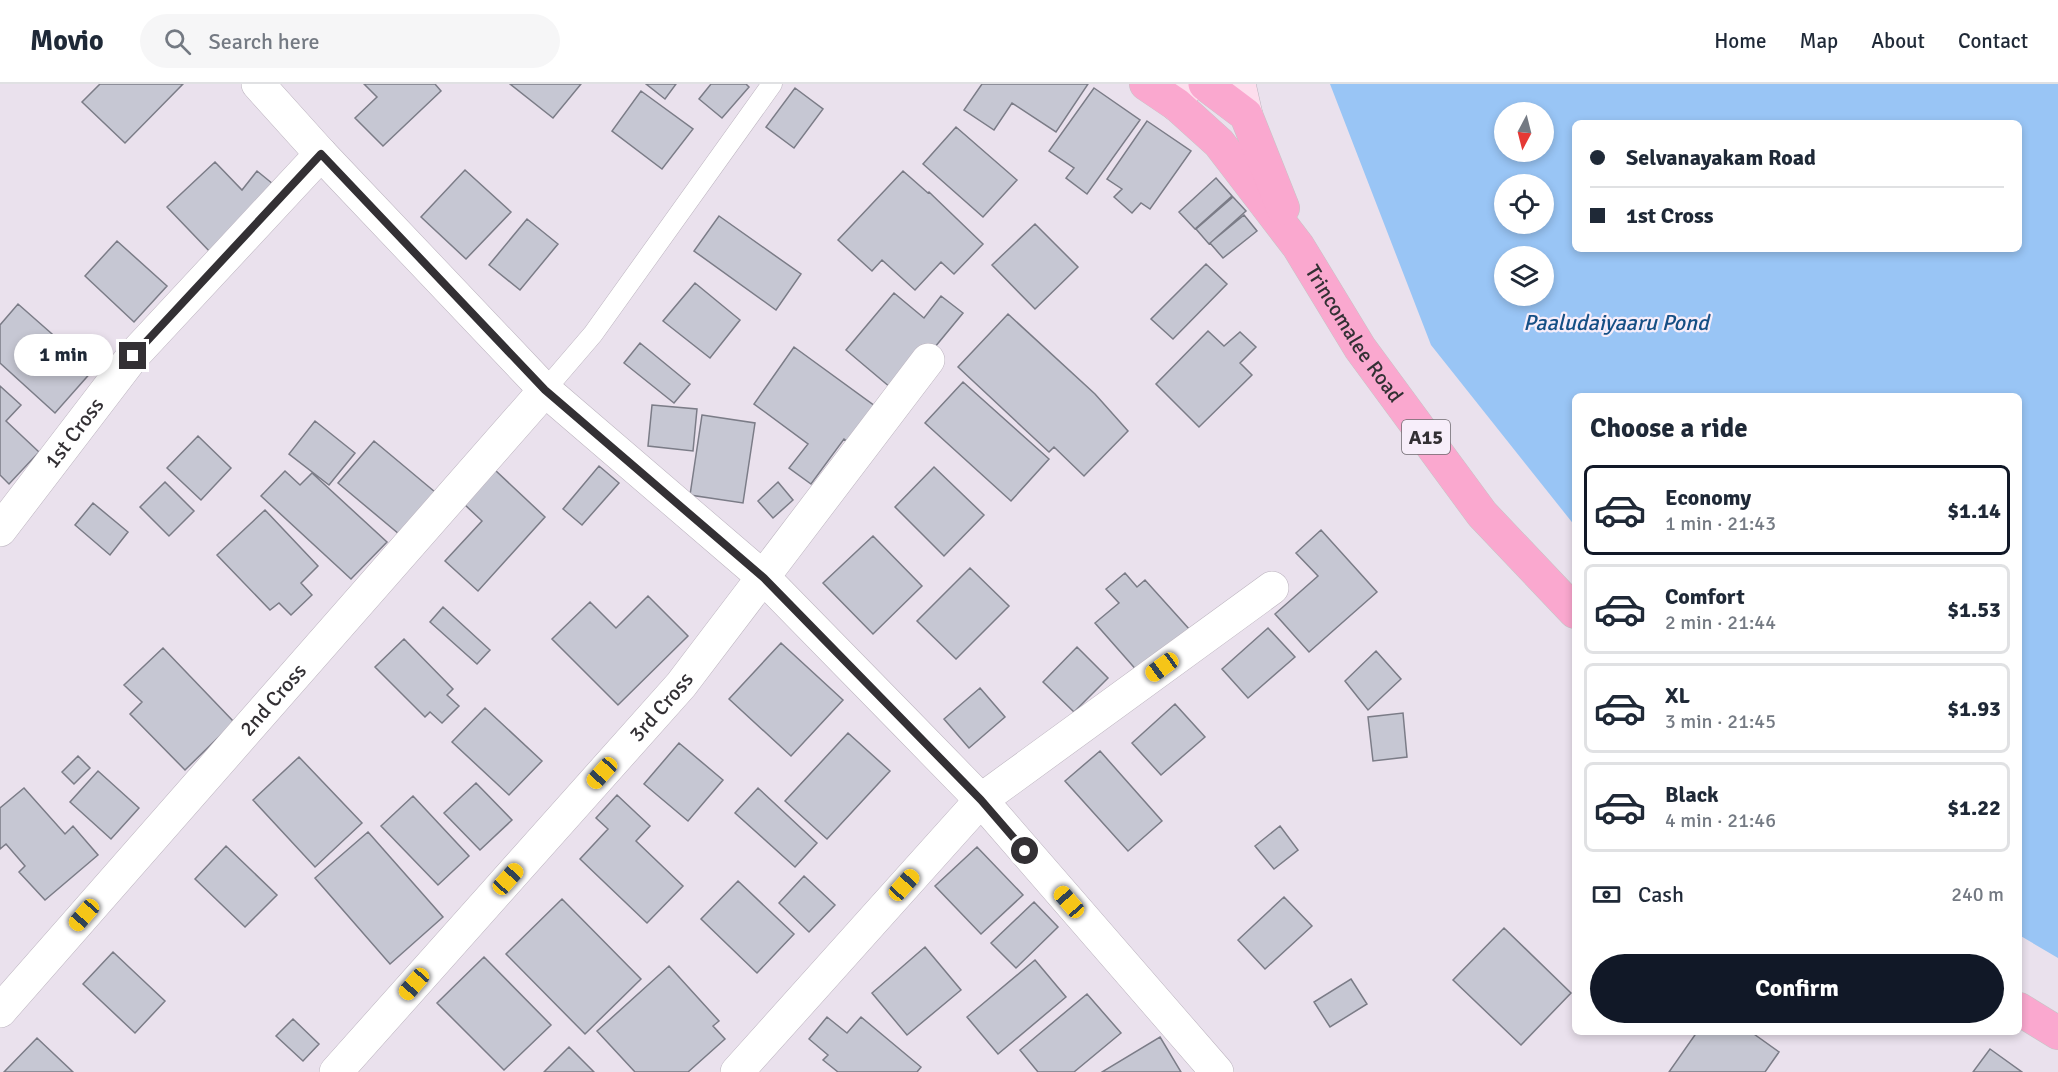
<!DOCTYPE html>
<html lang="en">
<head>
<meta charset="utf-8">
<style>
	body { margin:0; font-family:Signika,sans-serif; background:#f6f6f7; color:#1f2937; height:100vh; display:flex; flex-direction:column; font-size:22px; white-space:nowrap }
	* { box-sizing:border-box; margin:0 }
	p { font-size:20px; color:#747a83 }
	.icon { flex:none; width:33px; height:33px; fill:none; stroke:currentColor; stroke-width:2; stroke-linecap:round; stroke-linejoin:round }
	.map { position:relative; flex:1; overflow:hidden }
	.panel { position:absolute; left:1572px; top:309px; width:450px; height:642px; display:flex; flex-direction:column; background:#fff; border-radius:9px; box-shadow:0 3px 9px #0003 }
	.panel>* { flex:none }
	.guide { position:absolute; left:1572px; top:36px; width:450px; height:132px; border-radius:9px; box-shadow:0 3px 9px #0003; display:grid; align-content:center; height:132px; padding:0 18px; background:#fff }
	.needle { width:39px; rotate:187deg }
	.controls { position:absolute; left:1494px; top:18px; display:grid; gap:12px }
	.controls a { display:grid; place-items:center; width:60px; height:60px; border-radius:50%; background:#fff; box-shadow:0 3px 9px #0003; font-size:30px }
	.end { position:absolute; width:27px; height:27px; margin:-14px; border:8px solid #333034; background:#fff; box-shadow:0 0 0 3px #fff }
	.from { border-radius:50% }
	.bubble { position:absolute; height:42px; border-radius:21px; background:#fff; box-shadow:0 3px 9px #0003; font-size:20px; font-weight:700; line-height:42px; text-align:center }
	.car { position:absolute; width:18px; height:36px; margin:-18px -9px; border-radius:8px; box-shadow:0 0 4px 2px #0007; background:linear-gradient(#f5c518 24%,#345 0 40%,#f5c518 0 76%,#345 0 86%,#f5c518 0) }
	.guide b { display:flex; align-items:center; gap:21px; height:57px; font-size:22px }
	.guide b+b { border-top:2px solid #e0e1e3 }
	.guide i { width:15px; height:15px; background:#1f2937 }
	ul { padding:0; list-style:none }
	li { display:flex; align-items:center; gap:18px; height:90px; margin:0 12px 9px; padding:0 6px; border:3px solid #e0e1e3; border-radius:9px }
	li div { flex:1 }
	li b { display:block; font-size:22px }
	li em { font-style:normal; font-weight:700 }
	li.on { border-color:#111827 }
	li>.icon { width:54px; height:54px; stroke-width:1.5 }
	h2 { padding:0 18px; font-size:27px; line-height:72px }
	.pay { display:flex; align-items:center; gap:15px; height:66px; padding:0 18px; font-size:22px }
	.pay p { margin-inline-start:auto }
	.cta { display:flex; gap:12px; margin-top:auto; padding:12px 18px }
	.cta a { flex:1; height:69px; border-radius:36px; background:#111827; color:#fff; font-size:24px; font-weight:700; line-height:69px; text-align:center }
	header { display:flex; align-items:center; gap:36px; box-sizing:border-box; height:84px; padding:0 30px; background:#fff; border-bottom:2px solid #e0e1e3 }
	header strong { font-size:28px }
	nav { display:flex; gap:33px; margin-inline-start:auto; font-size:21px }
	.search { width:420px; height:54px; background:#f6f6f7; display:flex; align-items:center; gap:15px; box-sizing:border-box; padding:0 21px; border-radius:33px; color:#747a83; font-size:22px }
	.map>svg:first-child { display:block }
	.water { fill:#99c5f5; fill-rule:evenodd }
	.building { fill:#c6c7d3; stroke:#7b7c87; stroke-width:1.5 }
	.lines { fill:none; stroke-linecap:round; stroke-linejoin:round }
	.service-casing { stroke:#bcb4bf; stroke-width:21 }
	.minor-casing { stroke:#bcb4bf; stroke-width:34 }
	.tertiary-casing { stroke:#bcb4bf; stroke-width:34 }
	.secondary-casing { stroke:#bcb4bf; stroke-width:34 }
	.trunk-casing { stroke:#c6c5c6; stroke-width:34 }
	.service { stroke:#fff; stroke-width:20 }
	.minor { stroke:#fff; stroke-width:33 }
	.tertiary { stroke:#fff; stroke-width:33 }
	.secondary { stroke:#fddeed; stroke-width:33 }
	.trunk { stroke:#faa8cf; stroke-width:33 }
	.route { stroke:#333034; stroke-width:8 }
	.labels { text-anchor:middle; stroke-width:4.5; stroke-linejoin:round; paint-order:stroke }
	.shield { fill:#f7eefa; stroke:#6e696f; stroke-width:1.5 }
	.shield-label { font-size:20px; font-weight:bold; fill:#333034 }
	.street-label { font-size:21px; fill:#333034; stroke:#f7eefa }
	.water-label { font-size:22px; font-style:italic; fill:#154f85; stroke:#f7eefa }
</style>
</head>
<body>
<header>
<strong>Movio</strong>
<div class="search"><svg class="icon" aria-label="search" viewBox="0 0 24 24"><circle cx="10" cy="10" r="6"/><path d="M15 15l6 6"/></svg>Search here</div>
<nav><a>Home</a><a>Map</a><a>About</a><a>Contact</a></nav>
</header>
<div class="map">
<svg width="2058" height="988" viewBox="0 0 2058 988">
	<rect width="100%" height="100%" fill="#eae1ed"/>
	<path class="water" d="M1330 0H2058V874L2019 851V312H1575V442L1431 261ZM1504 28H1544V68H1504ZM1575 39H2019V165H1575ZM1504 100H1544V140H1504ZM1504 172H1544V212H1504Z"/>
	<path class="building" d="M100 0H183L125 59 82 18Z
		M364 0H435L441 7 383 62 355 34 377 13Z
		M510 0H581L553 34Z
		M646 0H676L665 15Z
		M711 0H746L749 3 722 34 699 15Z
		M982 0H1088L1056 48 1012 19 994 46 964 26Z
		M795 4 823 25 794 64 766 43Z
		M1094 4 1140 36 1087 110 1066 94 1074 84 1049 67Z
		M641 7 693 45 662 85 612 47Z
		M1147 37 1191 67 1150 125 1141 119 1132 129 1114 113 1122 105 1107 95Z
		M956 43 1017 96 983 133 923 80Z
		M215 78 242 106 257 87 273 100 213 171 167 123Z
		M465 86 511 128 466 175 421 133Z
		M903 87 928 109 929 108 983 160 954 190 941 178 915 206 882 176 872 187 838 156Z
		M1216 94 1232 112 1195 145 1179 128Z
		M1233 113 1246 127 1209 160 1196 145Z
		M1244 131 1257 147 1223 174 1210 159Z
		M719 132 801 190 776 226 694 167Z
		M527 135 558 160 520 206 489 181Z
		M1035 140 1078 183 1035 225 992 181Z
		M117 157 167 202 134 238 85 192Z
		M1206 180 1227 200 1173 255 1151 235Z
		M695 199 740 236 710 274 663 237Z
		M894 209 924 234 941 212 963 229 897 309 846 266Z
		M18 220 93 286 55 329 0 279V241Z
		M1008 230 1095 310 1128 347 1084 392 1054 363 1049 368 958 283Z
		M1208 247 1224 262 1240 248 1256 263 1240 279 1252 291 1199 343 1156 300Z
		M640 259 690 300 674 319 624 279Z
		M794 263 879 325 852 361 844 355 811 400 789 384 808 360 754 320Z
		M963 298 1049 375 1011 417 925 339Z
		M0 302 21 321 6 337 39 368 9 400 0 391Z
		M652 321 697 325 693 367 648 362Z
		M702 331 755 339 743 419 690 411Z
		M315 337 355 369 329 401 289 370Z
		M198 352 231 384 201 416 167 384Z
		M374 357 435 408 399 450 338 399Z
		M599 382 619 399 582 441 563 425Z
		M934 383 984 431 944 472 895 423Z
		M495 386 545 433 478 507 445 477 482 437 464 420Z
		M285 387 300 401 312 389 387 458 351 495 261 412Z
		M165 398 194 427 169 452 140 423Z
		M778 398 793 416 773 434 758 417Z
		M93 419 128 448 110 471 75 441Z
		M265 426 318 482 301 499 312 511 291 531 279 519 270 526 217 471Z
		M1321 446 1377 508 1309 568 1275 530 1318 492 1296 469Z
		M873 452 922 502 873 550 823 499Z
		M970 484 1009 522 956 575 917 537Z
		M1125 489 1137 503 1145 496 1190 546 1139 589 1095 539 1119 519 1106 505Z
		M648 512 688 552 618 621 552 555 590 518 616 544Z
		M443 523 490 566 477 580 430 538Z
		M1268 544 1295 573 1248 614 1222 585Z
		M404 555 453 605 447 611 459 622 442 639 430 628 425 633 375 583Z
		M781 559 843 616 791 672 729 615Z
		M1077 563 1108 594 1074 628 1043 598Z
		M163 564 234 638 185 686 130 630 142 618 124 601Z
		M1376 567 1401 595 1368 626 1345 597Z
		M980 604 1005 633 969 664 944 635Z
		M1175 620 1205 653 1161 691 1132 659Z
		M485 624 542 677 509 711 452 658Z
		M1403 629 1407 673 1373 677 1368 633Z
		M848 649 890 687 827 755 785 717Z
		M679 659 723 696 688 737 644 700Z
		M1100 667 1162 737 1128 767 1065 697Z
		M78 672 90 684 74 700 62 688Z
		M299 673 362 739 315 783 253 716Z
		M98 687 139 724 111 755 70 718Z
		M476 699 512 736 480 766 444 729Z
		M24 704 65 750 73 742 98 771 45 816 19 788 25 782 6 760 0 765V724Z
		M758 704 817 759 795 783 735 729Z
		M617 711 650 742 636 757 683 802 647 839 580 775 608 745 596 734Z
		M413 712 469 772 438 801 381 742Z
		M1280 742 1298 766 1274 785 1255 762Z
		M368 748 443 833 390 880 315 794Z
		M226 762 277 811 245 843 195 795Z
		M977 763 1023 811 981 850 935 802Z
		M804 792 835 821 809 848 779 819Z
		M738 797 794 850 757 889 701 835Z
		M1284 813 1312 842 1265 885 1238 856Z
		M562 815 641 895 585 950 506 870Z
		M1034 818 1058 843 1016 884 991 859Z
		M1504 844 1571 909 1521 961 1453 896Z
		M925 863 961 906 907 951 872 909Z
		M113 868 165 917 135 949 83 900Z
		M484 873 551 941 504 986 437 919Z
		M1035 876 1066 913 998 970 967 933Z
		M669 882 719 937 713 942 725 955 688 988H635L597 947Z
		M1351 895 1367 920 1330 943 1314 918Z
		M1087 910 1121 949 1074 988H1038L1020 966Z
		M827 933 847 949 861 933 921 983 917 988H838L823 976 828 971 809 955Z
		M293 935 319 960 303 977 276 952Z
		M1697 948H1751L1779 968 1765 988H1669Z
		M1160 953 1181 988H1102Z
		M37 954 73 988H4Z
		M569 963 594 988H544Z
		M1990 965 2022 988H1973Z"/>
	<g class="lines">
		<g class="service-casing">
			<path id="service" d="M545 306 593 250 772 0"/>
		</g>
		<g class="minor-casing">
			<g id="minor">
				<path id="s1" d="M0 446 133 272 321 70"/>
				<path id="s2" d="M0 927 545 306"/>
				<path id="s3" d="M336 988 681 601 928 276"/>
				<path d="M737 988 981 716 1272 504"/>
			</g>
		</g>
		<g class="tertiary-casing">
			<path id="tertiary" d="M258 0 321 70 545 306 764 494 905 638 981 716 1217 988"/>
		</g>
		<g class="secondary-casing">
			<path id="secondary" d="M1239 0 1246 31
				M1177 21 1187 0"/>
		</g>
		<g class="trunk-casing">
			<g id="trunk">
				<path id="s4" d="M1146 0 1177 21 1219 59 1298 162 1360 264 1482 430 1575 528"/>
				<path d="M1205 0 1246 31 1283 124"/>
				<path d="M2019 925 2058 949"/>
			</g>
		</g>
		<use href="#service" class="service"/>
		<use href="#minor" class="minor"/>
		<use href="#tertiary" class="tertiary"/>
		<use href="#secondary" class="secondary"/>
		<use href="#trunk" class="trunk"/>
	</g>
	<g class="lines">
		<path class="route" d="M133 272 321 70 545 306 764 494 981 716 1025 767"/>
	</g>
	<g class="labels">
		<rect class="shield" x="1402" y="336" width="48" height="34" rx="4.5"/>
		<g class="shield-label">
			<text x="1426" y="360">A15</text>
		</g>
		<g class="street-label">
			<text dy="7" stroke="none"><textPath href="#s4" startOffset="328">Trincomalee Road</textPath></text>
			<text dy="7" stroke="none"><textPath href="#s1" startOffset="122">1st Cross</textPath></text>
			<text dy="7" stroke="none"><textPath href="#s2" startOffset="414">2nd Cross</textPath></text>
			<text dy="7" stroke="none"><textPath href="#s3" startOffset="489">3rd Cross</textPath></text>
		</g>
		<g class="water-label">
			<text x="1616" y="246">Paaludaiyaaru Pond</text>
		</g>
	</g>
</svg>
<div class="controls">
<a><svg class="needle" viewBox="-14 -14 28 28"><path d="M0-13l5 13h-10z" fill="#e53935"/><path d="M0 13l5-13h-10z" fill="#747a83"/></svg></a>
<a><svg class="icon" aria-label="locate" viewBox="0 0 24 24"><circle cx="12" cy="12" r="6"/><path d="M12 2v4M12 18v4M2 12h4M18 12h4"/></svg></a>
<a><svg class="icon" aria-label="layers" viewBox="0 0 24 24"><path d="M12 4l9 5-9 5-9-5zM3 14l9 5 9-5"/></svg></a>
</div>
<i class="end from" style="left:1025px;top:767px"></i>
<i class="end" style="left:133px;top:272px"></i>
<div class="bubble" style="left:14px;top:250px;width:99px">1 min</div>
<i class="car" style="left:1162px;top:583px;rotate:234deg"></i>
<i class="car" style="left:602px;top:689px;rotate:222deg"></i>
<i class="car" style="left:508px;top:795px;rotate:42deg"></i>
<i class="car" style="left:904px;top:801px;rotate:42deg"></i>
<i class="car" style="left:1069px;top:818px;rotate:319deg"></i>
<i class="car" style="left:84px;top:831px;rotate:221deg"></i>
<i class="car" style="left:414px;top:900px;rotate:221deg"></i>
<div class="guide">
<b><i class="from"></i>Selvanayakam Road</b>
<b><i></i>1st Cross</b>
</div>
<section class="panel">
<h2>Choose a ride</h2>
<ul>
<li class="on"><svg class="icon" aria-label="car" viewBox="0 0 24 24"><path d="M5 17H2v-5l4-1 3-4h7l3 4 3 1v5h-3M9 17h6M6 11h13"/><circle cx="7" cy="17" r="2"/><circle cx="17" cy="17" r="2"/></svg><div><b>Economy</b><p>1 min · 21:43</p></div><em>$1.14</em></li>
<li><svg class="icon" aria-label="car" viewBox="0 0 24 24"><path d="M5 17H2v-5l4-1 3-4h7l3 4 3 1v5h-3M9 17h6M6 11h13"/><circle cx="7" cy="17" r="2"/><circle cx="17" cy="17" r="2"/></svg><div><b>Comfort</b><p>2 min · 21:44</p></div><em>$1.53</em></li>
<li><svg class="icon" aria-label="car" viewBox="0 0 24 24"><path d="M5 17H2v-5l4-1 3-4h7l3 4 3 1v5h-3M9 17h6M6 11h13"/><circle cx="7" cy="17" r="2"/><circle cx="17" cy="17" r="2"/></svg><div><b>XL</b><p>3 min · 21:45</p></div><em>$1.93</em></li>
<li><svg class="icon" aria-label="car" viewBox="0 0 24 24"><path d="M5 17H2v-5l4-1 3-4h7l3 4 3 1v5h-3M9 17h6M6 11h13"/><circle cx="7" cy="17" r="2"/><circle cx="17" cy="17" r="2"/></svg><div><b>Black</b><p>4 min · 21:46</p></div><em>$1.22</em></li>
</ul>
<div class="pay"><svg class="icon" aria-label="cash" viewBox="0 0 24 24"><path d="M3 7h18v10H3z"/><circle cx="12" cy="12" r="2"/></svg>Cash<p>240 m</p></div>
<div class="cta"><a>Confirm</a></div>
</section>
</div>
</body>
</html>
